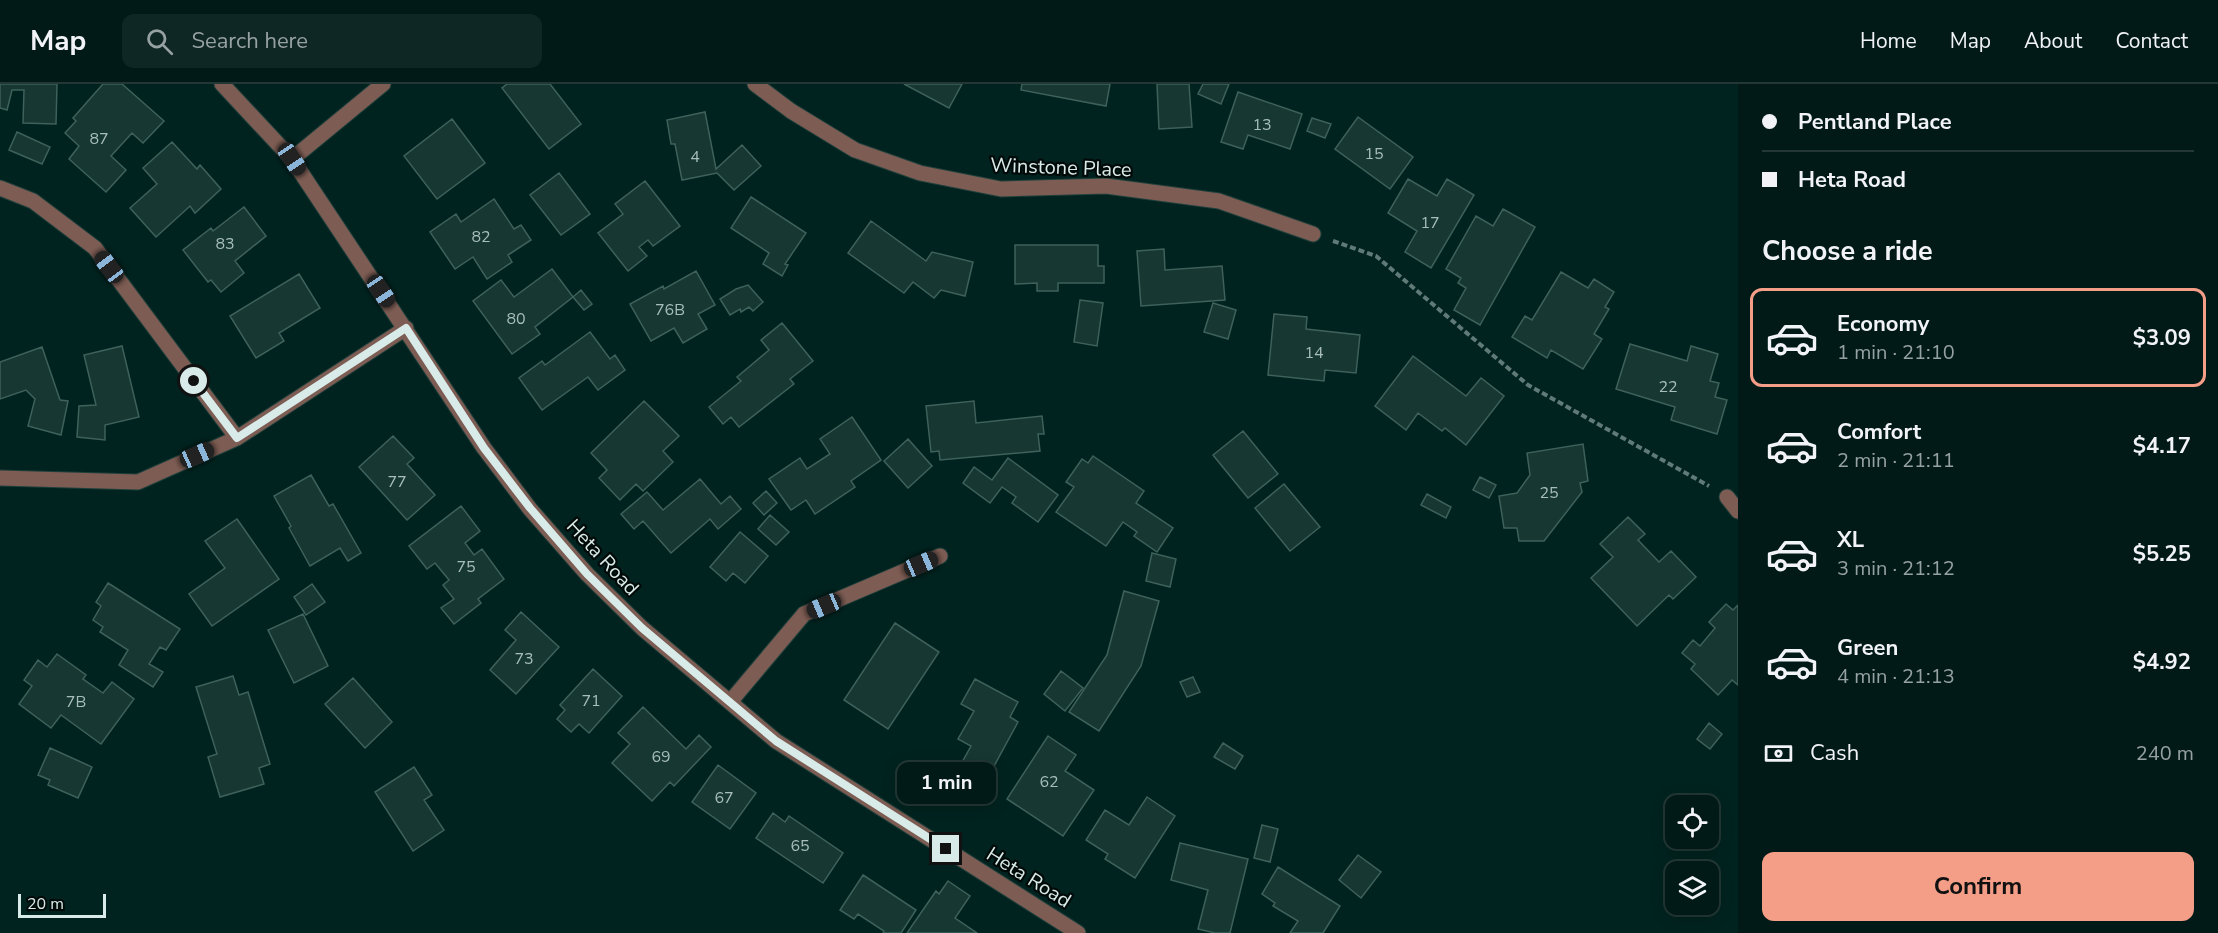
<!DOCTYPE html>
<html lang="en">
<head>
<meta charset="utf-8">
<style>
	body { margin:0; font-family:"Nunito Sans",sans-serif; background:#0f2724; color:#f1f3f6; height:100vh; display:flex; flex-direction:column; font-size:22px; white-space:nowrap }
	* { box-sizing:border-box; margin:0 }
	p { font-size:20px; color:#96a1a1 }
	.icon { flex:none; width:33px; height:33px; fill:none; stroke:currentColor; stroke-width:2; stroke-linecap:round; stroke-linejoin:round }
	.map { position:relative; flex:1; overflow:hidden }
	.side { display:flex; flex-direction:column; background:#011a17; width:480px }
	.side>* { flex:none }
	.banner { display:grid; align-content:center; height:132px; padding:0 24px; background:#011a17 }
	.controls { position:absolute; left:1665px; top:711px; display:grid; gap:12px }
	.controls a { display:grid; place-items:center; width:54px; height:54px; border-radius:12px; background:#011a17; box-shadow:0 3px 15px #0003,0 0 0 2px #233836; font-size:30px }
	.scale { position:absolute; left:18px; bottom:15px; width:88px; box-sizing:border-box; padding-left:6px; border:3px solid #d9ebe8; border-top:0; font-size:16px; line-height:21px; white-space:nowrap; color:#d9ebe8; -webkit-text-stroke:4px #010a08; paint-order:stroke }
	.end { position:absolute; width:27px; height:27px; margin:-14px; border:8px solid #d9ebe8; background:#111; box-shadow:0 0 0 3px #111 }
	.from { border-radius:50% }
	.bubble { position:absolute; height:42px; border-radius:12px; background:#011a17; box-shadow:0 3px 15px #0003,0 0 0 2px #233836; font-size:20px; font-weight:700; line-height:42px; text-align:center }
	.car { position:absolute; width:18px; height:36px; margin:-18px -9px; border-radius:8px; box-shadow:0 0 4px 2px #0007; background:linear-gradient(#222 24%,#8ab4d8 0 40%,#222 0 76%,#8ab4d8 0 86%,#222 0) }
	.banner b { display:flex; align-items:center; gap:21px; height:57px; font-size:22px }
	.banner b+b { border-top:2px solid #233836 }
	.banner i { width:15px; height:15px; background:#f1f3f6 }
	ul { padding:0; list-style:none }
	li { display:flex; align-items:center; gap:18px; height:99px; margin:0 12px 9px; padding:0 12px; border:3px solid transparent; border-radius:12px }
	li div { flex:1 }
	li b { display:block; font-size:22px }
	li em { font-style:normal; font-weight:700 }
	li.selected { border-color:#f49e88 }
	li>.icon { width:54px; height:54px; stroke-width:1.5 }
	h2 { padding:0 24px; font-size:27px; line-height:72px }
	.pay { display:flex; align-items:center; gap:15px; height:66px; padding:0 24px; font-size:22px }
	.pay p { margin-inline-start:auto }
	.cta { display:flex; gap:12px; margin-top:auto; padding:12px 24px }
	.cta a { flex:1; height:69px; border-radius:12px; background:#f49e88; color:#111; font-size:24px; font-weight:700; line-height:69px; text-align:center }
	header { display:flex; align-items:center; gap:36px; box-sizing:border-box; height:84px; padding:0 30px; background:#011a17; border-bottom:2px solid #233836 }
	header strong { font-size:28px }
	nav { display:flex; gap:33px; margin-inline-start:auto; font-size:21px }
	.search { width:420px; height:54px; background:#0f2724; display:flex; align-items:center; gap:15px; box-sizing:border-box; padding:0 21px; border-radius:12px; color:#96a1a1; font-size:22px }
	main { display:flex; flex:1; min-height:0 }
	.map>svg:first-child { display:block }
	.building { fill:#163732; stroke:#3f615b; stroke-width:1.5 }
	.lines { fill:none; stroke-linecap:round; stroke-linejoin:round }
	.minor-casing { stroke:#1f3f3b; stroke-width:17 }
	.path { stroke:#607b77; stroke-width:4; stroke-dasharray:6 3; stroke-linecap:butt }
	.minor { stroke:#7c5c53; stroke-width:15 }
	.route { stroke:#d9ebe8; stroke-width:8 }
	.labels { text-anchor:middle; stroke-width:4.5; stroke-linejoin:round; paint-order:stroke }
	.number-label { font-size:16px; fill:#a8beba }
	.street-label { font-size:20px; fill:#d9ebe8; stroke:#010a08 }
</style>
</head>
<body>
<header>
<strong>Map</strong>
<div class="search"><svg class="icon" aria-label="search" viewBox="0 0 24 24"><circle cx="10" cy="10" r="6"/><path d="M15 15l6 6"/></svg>Search here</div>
<nav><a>Home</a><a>Map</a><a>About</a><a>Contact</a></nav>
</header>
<main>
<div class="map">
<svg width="1738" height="849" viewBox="0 0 1738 849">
	<rect width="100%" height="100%" fill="#01231f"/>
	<path class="building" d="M0 0H57L56 40 23 39 24 6H12L7 26 0 24Z
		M103 0H122L164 37 143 59 132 49 111 72 126 86 106 108 69 75 79 62 65 49 76 37 73 34Z
		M507 0H550L581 40 549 65 502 4Z
		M904 0H962L949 24Z
		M1022 0H1110L1106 22 1021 6Z
		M1157 0H1189L1192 43 1159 45Z
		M1203 0H1229L1221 20 1198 10Z
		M1238 8 1302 30 1290 65 1248 51 1243 65 1221 58Z
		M705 28 716 85 742 61 761 82 734 106 717 89 682 96 675 60H671L667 36Z
		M1358 33 1413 73 1390 105 1335 65Z
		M1312 34 1331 40 1325 54 1307 47Z
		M452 35 485 79 437 115 404 72Z
		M17 48 50 63 42 80 9 66Z
		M172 58 197 85 200 81 221 105 195 129 190 122 156 153 130 124 157 100 143 84Z
		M559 89 590 130 561 151 530 111Z
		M1408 95 1437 112 1447 95 1474 111 1431 184 1405 168 1417 147 1388 129Z
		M645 97 680 142 653 162 648 156 639 163 647 172 628 187 598 149 623 130 615 120Z
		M751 113 806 149 785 180 788 181 782 192 763 180 769 169 731 144Z
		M494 115 514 145 521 141 531 156 508 171 512 178 487 195 473 173 455 185 430 148 456 130 461 138Z
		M244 123 266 152 235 177 244 189 221 208 211 196 208 198 183 166 211 144 213 147Z
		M1503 125 1535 143 1480 241 1454 226 1466 204 1458 199 1461 194 1446 185 1476 132 1493 142Z
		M871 137 926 177 932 168 973 178 965 212 941 206 934 214 913 198 904 209 848 169Z
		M1015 161H1098V182H1104V199H1058V207H1037V199L1015 200Z
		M1164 165 1165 186 1222 182 1225 216 1141 222 1137 167Z
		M552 185 573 213 581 206 592 220 584 226 573 213 535 243 540 250 512 270 473 217 501 196 514 213Z
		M696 187 715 221 698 230 707 245 683 259 674 244 651 257 630 220 663 202 664 205Z
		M1561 188 1588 204 1594 195 1614 208 1605 223 1609 225 1594 250 1602 255 1583 285 1551 266 1547 274 1512 253 1525 232 1532 236Z
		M299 190 320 224 279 249 284 257 256 274 230 232Z
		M748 201 763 218 753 227 749 223 741 228 740 225 730 231 720 215 736 205Z
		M1080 216 1103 219 1097 262 1074 258Z
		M1213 219 1236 226 1228 255 1204 248Z
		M1274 230 1307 233 1306 245 1360 251 1356 289 1325 286 1324 297 1268 291Z
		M782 239 813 277 790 295 794 300 739 343 731 333 723 340 709 323 741 297 737 293 769 266 761 256Z
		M590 248 610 275 615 271 625 286 598 306 588 293 542 326 519 294 542 277 545 281Z
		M1630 260 1687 277 1691 262 1718 270 1710 297 1719 299 1715 313 1727 316 1717 350 1671 336 1675 323 1616 305Z
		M122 262 139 333 105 341V356L77 353 79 322 96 321 84 271Z
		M42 263 60 316 68 317 61 351 28 342 35 315 26 306 0 315V278Z
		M1413 272 1466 312 1481 294 1504 312 1466 361 1445 344 1442 347 1418 329 1406 346 1375 322Z
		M644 317 679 352 663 367 673 378 643 407 636 400 620 416 599 394 607 386 591 369Z
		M974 317 976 339 1042 332 1044 350H1038L1040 367 940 376 939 367 931 368 926 322Z
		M852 333 881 376 851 397 855 403 815 430 806 416 791 426 769 395 800 374 807 385 830 370 820 355Z
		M1243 347 1278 390 1248 414 1213 371Z
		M393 352 414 374 407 380 435 411 407 436 359 383Z
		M908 355 932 382 908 404 884 377Z
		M1583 360 1588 397 1580 399 1582 408 1544 457H1519L1517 444H1504L1499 412 1517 409 1530 391 1527 369Z
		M1093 372 1144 407 1136 419 1173 444 1157 468 1134 452 1137 448 1123 438 1106 462 1056 428 1074 403 1066 398 1082 375 1088 379Z
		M1008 374 1058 411 1038 438 1012 419 1016 413 1002 403 990 419 963 399 974 383 992 396Z
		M311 391 329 422 333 420 361 469 348 477 340 464 310 482 289 444 291 442 274 412Z
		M1480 393 1496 401 1489 414 1473 406Z
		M700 395 721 420 730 412 741 425 718 445 710 435 671 469 643 437 634 445 621 430 647 408 663 426Z
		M1284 400 1320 443 1290 467 1255 424Z
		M766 407 777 419 764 431 753 419Z
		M1427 410 1451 423 1446 434 1421 421Z
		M461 422 480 447 465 459 474 471 482 465 504 495 478 515 481 519 454 540 441 524 454 515 443 501 449 496 435 479 427 485 409 462Z
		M770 431 789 448 776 461 758 445Z
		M1628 433 1645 450 1638 456 1659 478 1671 467 1696 493 1673 515 1669 511 1637 542 1591 494 1613 473 1600 460Z
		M237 435 279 495 212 542 189 510 225 484 205 457Z
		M740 448 768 472 745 499 733 489 726 497 710 483Z
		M1152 469 1176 475 1170 503 1146 497Z
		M108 499 180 545 166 566 160 563 149 580 163 588 153 603 119 581 128 566 100 548 103 543 93 536 101 522 96 518Z
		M312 500 325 518 306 531 294 513Z
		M1124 507 1159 517 1141 582 1099 647 1069 628 1107 571Z
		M1726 520 1733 526 1738 521V601L1732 596 1718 611 1691 585 1695 580 1682 569 1693 556 1700 562 1715 544 1709 538Z
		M521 528 559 563 516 610 490 586 516 556 505 546Z
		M303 530 328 582 294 599 268 546Z
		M895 539 939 568 888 645 844 616Z
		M57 570 86 591 83 595 103 609 112 598 134 615 101 660 61 631 51 644 19 620 32 602 24 596 38 576 47 583Z
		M593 585 622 612 589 649 579 640 571 648 557 635 565 626 560 621Z
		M1061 587 1083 604 1065 627 1044 610Z
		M233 592 239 611 248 608 270 680 259 684 264 700 220 713 208 673 217 670 196 603Z
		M1193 593 1200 608 1187 613 1180 598Z
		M353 594 392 638 365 664 325 620Z
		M975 595 1018 618 1010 633 1018 638 981 706 955 691 971 662 958 655 974 627 961 620Z
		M643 623 686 665 699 651 711 663 674 702 670 698 652 717 612 679 630 660 618 649Z
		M1709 639 1722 650 1710 665 1697 655Z
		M1048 652 1076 671 1065 687 1094 706 1063 752 1007 715Z
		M1223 659 1243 672 1235 685 1214 673Z
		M50 664 92 683 78 714 48 701 50 696 38 691Z
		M718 681 756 709 730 745 692 718Z
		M414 683 432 711 424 716 444 746 413 767 375 708Z
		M1147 713 1175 732 1135 794 1105 775 1108 770 1086 756 1105 726 1129 741Z
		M773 729 785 738 789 732 843 769 823 799 756 754Z
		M1262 741 1278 745 1270 778 1254 774Z
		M1180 759 1248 775 1230 849H1215L1198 845 1208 806 1171 796Z
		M1358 771 1381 788 1361 814 1339 796Z
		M1278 783 1340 822 1323 849H1290L1298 837 1273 822 1275 819 1262 810Z
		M863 791 916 826 901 849H883L884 847 858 830 854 835 840 826Z
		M948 797 970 812 955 834 977 849H907L936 807 939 810Z"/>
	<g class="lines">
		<g class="minor-casing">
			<path id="minor" d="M222 0 292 75 484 364 530 425 587 490 642 544 776 657 1078 849
				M755 0 791 27 855 66 920 89 1001 105 1106 102 1219 117 1313 150
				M292 75 383 0
				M0 104 33 117 95 164 237 354
				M0 394 138 398 237 354 406 244
				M1727 413 1738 427
				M730 618 804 530 940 472"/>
		</g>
		<path class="path" d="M1333 157 1376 172 1528 301 1709 402"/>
		<use href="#minor" class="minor"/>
	</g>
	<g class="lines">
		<path class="route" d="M194 297 237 354 406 244 484 364 530 424 587 490 642 544 776 657 946 765"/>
	</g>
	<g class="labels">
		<g class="number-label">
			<text x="1262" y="46">13</text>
			<text x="99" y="60">87</text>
			<text x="1374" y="75">15</text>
			<text x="695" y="78">4</text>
			<text x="1430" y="144">17</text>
			<text x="481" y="158">82</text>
			<text x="225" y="165">83</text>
			<text x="670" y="231">76B</text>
			<text x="516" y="240">80</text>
			<text x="1314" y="274">14</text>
			<text x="1668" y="308">22</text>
			<text x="397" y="403">77</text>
			<text x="1549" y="414">25</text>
			<text x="466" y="488">75</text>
			<text x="524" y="580">73</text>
			<text x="591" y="622">71</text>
			<text x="76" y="623">7B</text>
			<text x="661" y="678">69</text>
			<text x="1049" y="703">62</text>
			<text x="724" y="719">67</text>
			<text x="800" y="767">65</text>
		</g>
		<g class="street-label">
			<text transform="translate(1061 83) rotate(2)" y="7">Winstone Place</text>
			<text transform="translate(603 473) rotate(47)" y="7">Heta Road</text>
			<text transform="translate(1029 793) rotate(32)" y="7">Heta Road</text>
		</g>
	</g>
</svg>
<div class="controls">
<a><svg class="icon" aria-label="locate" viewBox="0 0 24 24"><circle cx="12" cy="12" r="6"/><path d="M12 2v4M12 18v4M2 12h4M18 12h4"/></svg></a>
<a><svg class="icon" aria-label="layers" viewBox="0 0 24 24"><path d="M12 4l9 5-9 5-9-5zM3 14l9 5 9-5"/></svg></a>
</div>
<div class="scale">20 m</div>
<i class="end from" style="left:194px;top:297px"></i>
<i class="end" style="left:946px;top:765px"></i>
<div class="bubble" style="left:897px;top:678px;width:99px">1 min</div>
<i class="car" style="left:292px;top:75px;rotate:146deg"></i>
<i class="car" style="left:109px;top:183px;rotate:323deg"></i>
<i class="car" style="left:381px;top:207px;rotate:146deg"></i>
<i class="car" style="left:197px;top:371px;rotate:66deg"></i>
<i class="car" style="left:921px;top:480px;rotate:67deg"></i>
<i class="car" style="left:824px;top:522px;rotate:247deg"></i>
</div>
<section class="side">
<div class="banner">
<b><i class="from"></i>Pentland Place</b>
<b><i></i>Heta Road</b>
</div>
<h2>Choose a ride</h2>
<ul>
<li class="selected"><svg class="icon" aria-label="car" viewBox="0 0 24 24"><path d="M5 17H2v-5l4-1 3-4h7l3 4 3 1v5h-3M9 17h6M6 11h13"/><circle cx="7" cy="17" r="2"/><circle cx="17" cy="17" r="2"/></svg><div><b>Economy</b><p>1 min · 21:10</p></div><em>$3.09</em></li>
<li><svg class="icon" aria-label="car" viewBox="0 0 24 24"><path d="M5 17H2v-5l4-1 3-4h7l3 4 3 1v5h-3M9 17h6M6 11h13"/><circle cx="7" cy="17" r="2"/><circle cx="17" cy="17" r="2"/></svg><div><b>Comfort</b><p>2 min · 21:11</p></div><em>$4.17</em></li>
<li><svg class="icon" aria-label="car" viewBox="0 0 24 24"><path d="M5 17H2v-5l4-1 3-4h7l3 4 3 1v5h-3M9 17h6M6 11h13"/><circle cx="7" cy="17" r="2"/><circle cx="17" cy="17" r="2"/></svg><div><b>XL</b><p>3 min · 21:12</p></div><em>$5.25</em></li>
<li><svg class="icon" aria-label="car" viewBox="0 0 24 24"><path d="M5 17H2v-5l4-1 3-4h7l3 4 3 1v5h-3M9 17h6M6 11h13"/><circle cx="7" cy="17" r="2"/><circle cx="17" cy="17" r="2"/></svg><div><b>Green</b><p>4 min · 21:13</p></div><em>$4.92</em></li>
</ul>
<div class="pay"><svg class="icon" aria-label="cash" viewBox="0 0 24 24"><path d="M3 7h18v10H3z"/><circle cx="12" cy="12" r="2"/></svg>Cash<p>240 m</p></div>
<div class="cta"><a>Confirm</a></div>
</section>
</main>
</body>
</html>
